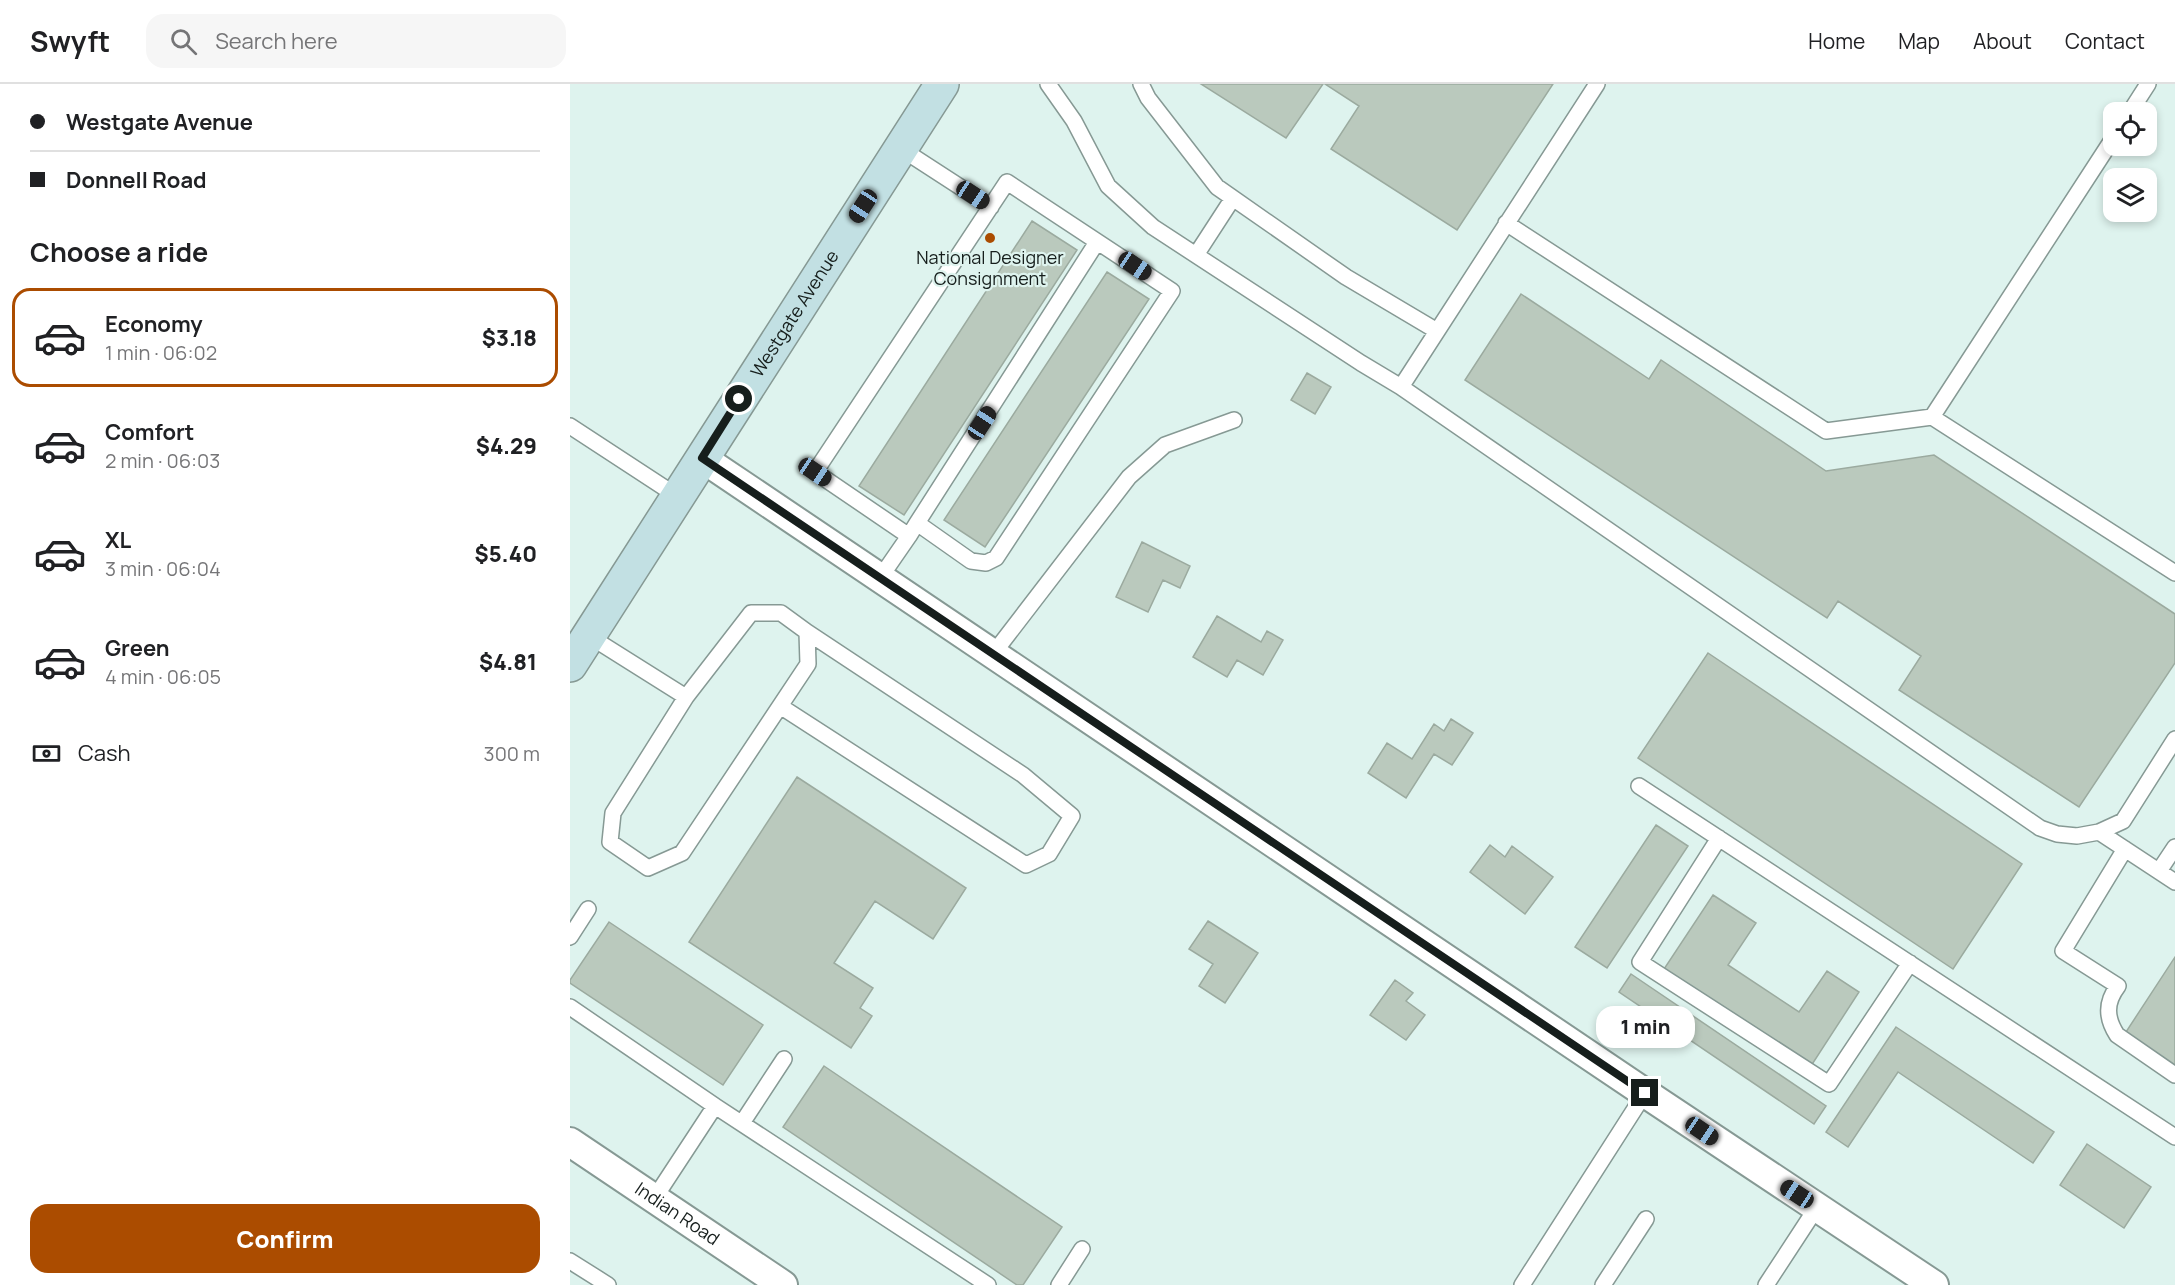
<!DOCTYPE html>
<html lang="en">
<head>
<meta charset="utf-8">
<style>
	body { margin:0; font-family:Manrope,sans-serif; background:#f6f6f6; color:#202124; height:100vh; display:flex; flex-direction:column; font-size:22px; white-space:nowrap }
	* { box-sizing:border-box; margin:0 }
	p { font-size:20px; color:#757577 }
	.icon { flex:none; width:33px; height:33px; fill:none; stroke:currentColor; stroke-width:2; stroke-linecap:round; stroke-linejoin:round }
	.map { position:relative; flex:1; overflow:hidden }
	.side { display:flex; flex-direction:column; background:#fff; width:570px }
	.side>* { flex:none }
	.banner { display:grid; align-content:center; height:132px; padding:0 30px; background:#fff }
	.buttons { position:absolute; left:1533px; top:18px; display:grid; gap:12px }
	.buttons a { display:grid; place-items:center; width:54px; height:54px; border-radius:12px; background:#fff; box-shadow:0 3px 9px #0003; font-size:30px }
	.end { position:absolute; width:27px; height:27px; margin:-14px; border:8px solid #161e1c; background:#fff; box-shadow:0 0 0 3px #fff }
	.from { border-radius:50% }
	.bubble { position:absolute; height:42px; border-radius:18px; background:#fff; box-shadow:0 3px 9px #0003; font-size:20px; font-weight:800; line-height:42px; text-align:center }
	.car { position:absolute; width:18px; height:36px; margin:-18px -9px; border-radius:8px; box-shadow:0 0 4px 2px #0007; background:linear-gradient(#222 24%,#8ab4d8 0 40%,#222 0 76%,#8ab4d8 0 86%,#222 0) }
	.banner b { display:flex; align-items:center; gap:21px; height:57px; font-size:22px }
	.banner b+b { border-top:2px solid #e0e0e0 }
	.banner i { width:15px; height:15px; background:#202124 }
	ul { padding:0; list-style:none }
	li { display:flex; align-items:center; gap:18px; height:99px; margin:0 12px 9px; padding:0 18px; border:3px solid transparent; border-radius:18px }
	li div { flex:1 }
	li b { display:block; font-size:22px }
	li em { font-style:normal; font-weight:800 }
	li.on { border-color:#ab4c00 }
	li>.icon { width:54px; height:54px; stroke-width:1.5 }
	h2 { padding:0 30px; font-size:27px; line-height:72px }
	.pay { display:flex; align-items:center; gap:15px; height:66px; padding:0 30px; font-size:22px }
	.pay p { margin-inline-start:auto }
	.cta { display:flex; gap:12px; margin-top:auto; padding:12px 30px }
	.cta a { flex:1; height:69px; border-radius:18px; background:#ab4c00; color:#fff; font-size:24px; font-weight:800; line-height:69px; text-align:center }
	header { display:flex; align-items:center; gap:36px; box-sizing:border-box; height:84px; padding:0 30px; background:#fff; border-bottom:2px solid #e0e0e0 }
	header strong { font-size:28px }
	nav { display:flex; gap:33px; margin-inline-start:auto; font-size:21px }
	.search { width:420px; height:54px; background:#f6f6f6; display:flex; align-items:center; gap:15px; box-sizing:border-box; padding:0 21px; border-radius:18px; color:#757577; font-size:22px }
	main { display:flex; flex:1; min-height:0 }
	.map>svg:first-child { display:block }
	.building { fill:#bac9bd; stroke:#9baa9f; stroke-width:1.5 }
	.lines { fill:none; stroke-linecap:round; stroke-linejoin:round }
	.lane-casing { stroke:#869994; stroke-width:18 }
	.street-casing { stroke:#869994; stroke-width:32 }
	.secondary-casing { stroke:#869994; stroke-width:36 }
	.lane { stroke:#fff; stroke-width:15 }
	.street { stroke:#fff; stroke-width:28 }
	.secondary { stroke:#c2e0e3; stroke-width:33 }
	.route { stroke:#161e1c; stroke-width:8 }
	.poi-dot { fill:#ab4c00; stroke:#def3ee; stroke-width:2 }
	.labels { text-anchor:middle; stroke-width:4.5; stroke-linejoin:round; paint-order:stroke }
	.poi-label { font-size:18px; fill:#161e1c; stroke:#def3ee }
	.street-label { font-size:18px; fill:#161e1c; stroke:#def3ee }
</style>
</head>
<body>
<header>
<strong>Swyft</strong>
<div class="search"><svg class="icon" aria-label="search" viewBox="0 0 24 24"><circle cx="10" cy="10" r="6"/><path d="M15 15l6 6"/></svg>Search here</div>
<nav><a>Home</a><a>Map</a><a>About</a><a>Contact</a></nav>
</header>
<main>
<section class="side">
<div class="banner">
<b><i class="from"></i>Westgate Avenue</b>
<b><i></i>Donnell Road</b>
</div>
<h2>Choose a ride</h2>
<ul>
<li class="on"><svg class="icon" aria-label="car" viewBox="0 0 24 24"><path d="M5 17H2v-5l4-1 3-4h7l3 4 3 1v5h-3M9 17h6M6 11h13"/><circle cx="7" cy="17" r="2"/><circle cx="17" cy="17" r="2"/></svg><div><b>Economy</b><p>1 min · 06:02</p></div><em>$3.18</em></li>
<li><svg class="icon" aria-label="car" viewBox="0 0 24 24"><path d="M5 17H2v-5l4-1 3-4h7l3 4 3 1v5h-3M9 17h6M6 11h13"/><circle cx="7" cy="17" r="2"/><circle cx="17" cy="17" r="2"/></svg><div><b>Comfort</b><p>2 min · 06:03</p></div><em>$4.29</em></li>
<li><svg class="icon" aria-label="car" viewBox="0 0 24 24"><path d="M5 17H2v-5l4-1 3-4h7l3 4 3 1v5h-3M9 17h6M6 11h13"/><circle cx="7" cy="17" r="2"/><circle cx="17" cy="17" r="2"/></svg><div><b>XL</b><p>3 min · 06:04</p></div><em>$5.40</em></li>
<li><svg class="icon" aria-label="car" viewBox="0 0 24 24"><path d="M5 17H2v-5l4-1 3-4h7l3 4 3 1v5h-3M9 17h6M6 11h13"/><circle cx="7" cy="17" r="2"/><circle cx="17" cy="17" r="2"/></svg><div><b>Green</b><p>4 min · 06:05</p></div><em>$4.81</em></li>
</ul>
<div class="pay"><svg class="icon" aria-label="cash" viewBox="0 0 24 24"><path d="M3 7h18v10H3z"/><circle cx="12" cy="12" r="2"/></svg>Cash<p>300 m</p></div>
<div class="cta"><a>Confirm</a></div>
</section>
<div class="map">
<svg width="1605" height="1201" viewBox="0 0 1605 1201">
	<rect width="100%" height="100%" fill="#def3ee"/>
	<path class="building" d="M631 0H753L716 54Z
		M755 0H983L887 146 761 65 789 22Z
		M462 137 507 166 334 431 289 402Z
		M537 188 579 215 415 463 374 436Z
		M951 210 1079 295 1091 276 1256 387 1364 371 1605 530V579L1509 723 1329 606 1351 572 1268 517 1257 534 895 296Z
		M737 289 761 303 745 330 721 316Z
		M572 458 620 482 610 504 593 496 578 528 546 513Z
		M647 532 691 558 697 547 713 556 693 591 667 576 657 593 623 573Z
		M1138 569 1452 780 1383 885 1068 674Z
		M881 635 903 649 882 681 864 670 836 714 798 689 817 659 842 675 864 640 874 647Z
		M227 693 396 804 363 855 305 817 264 879 303 904 290 924 302 932 281 964 119 858Z
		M1086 741 1118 762 1037 884 1005 863Z
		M920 761 935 773 942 762 983 793 955 830 900 788Z
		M1143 811 1186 839 1158 881 1229 928 1257 887 1289 908 1241 982 1094 885Z
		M638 837 688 869 655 919 629 902 643 880 619 865Z
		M39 838 193 941 153 1001 0 899V896Z
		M1605 873V985L1554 951Z
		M1061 890 1256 1022 1244 1040 1049 908Z
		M825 896 843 909 836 917 855 931 836 956 800 931Z
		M1326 943 1484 1048 1463 1079 1328 988 1278 1063 1256 1048Z
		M254 982 492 1143 453 1201H447L213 1043Z
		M1517 1060 1581 1103 1554 1144 1490 1101Z"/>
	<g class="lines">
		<g class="lane-casing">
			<path id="lane" d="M478 0 504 37 538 102 583 143 791 279 831 303 1470 744 1487 750 1507 752 1529 748 1553 737 1605 655
				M571 0 578 14 647 103 776 193 867 247
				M1560 28 1578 0
				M330 64 421 123
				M936 139 1256 347 1362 333 1605 489
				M626 171 663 114
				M831 303 1027 0
				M1362 333 1544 53
				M0 342 107 412
				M347 439 401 477 416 479 426 474 602 207 437 98 245 388 339 452 347 439 527 158
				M310 494 339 452
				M181 529H211L237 548 238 580 112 769 78 784 40 758 43 729 116 613Z
				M19 552 116 613
				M423 570 559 393 595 361 664 336
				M210 622 456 781 479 770 502 732 453 691 237 548
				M1069 702 1605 1053
				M1529 748 1605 798
				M1149 754 1070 878 1259 1000 1340 879
				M1555 765 1493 867 1548 902C1535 919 1536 934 1547 951L1605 991
				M1589 787 1605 763
				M0 853 18 825
				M0 923 145 1022 84 1115
				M145 1022 418 1201
				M172 1039 214 975
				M0 1177 38 1201
				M489 1201 512 1165
				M952 1201 1075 1009
				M1033 1201 1076 1135
				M1196 1201 1247 1123"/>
		</g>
		<g class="street-casing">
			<g id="street">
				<path d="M132 374 1075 1009 1364 1201"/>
				<path id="s1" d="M0 1058 213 1201"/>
			</g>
		</g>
		<g class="secondary-casing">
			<g id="secondary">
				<path id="s2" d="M0 581 372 0"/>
			</g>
		</g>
		<use href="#lane" class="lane"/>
		<use href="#street" class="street"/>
		<use href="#secondary" class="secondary"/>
	</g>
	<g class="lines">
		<path class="route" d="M169 315 132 374 1075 1009"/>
	</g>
	<circle class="poi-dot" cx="420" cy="154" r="6"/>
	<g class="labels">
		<g class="poi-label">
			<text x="420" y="180">National Designer<tspan x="420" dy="21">Consignment</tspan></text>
		</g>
		<g class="street-label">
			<text dy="6" stroke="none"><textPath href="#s2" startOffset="417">Westgate Avenue</textPath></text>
			<text dy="6" stroke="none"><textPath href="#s1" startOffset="129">Indian Road</textPath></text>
		</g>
	</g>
</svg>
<div class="buttons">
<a><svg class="icon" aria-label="locate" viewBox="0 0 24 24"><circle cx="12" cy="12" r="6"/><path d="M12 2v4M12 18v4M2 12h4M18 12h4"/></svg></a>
<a><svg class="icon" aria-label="layers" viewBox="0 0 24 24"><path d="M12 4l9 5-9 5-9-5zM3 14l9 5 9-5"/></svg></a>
</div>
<i class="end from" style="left:169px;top:315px"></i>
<i class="end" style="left:1075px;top:1009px"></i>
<div class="bubble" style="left:1026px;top:922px;width:99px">1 min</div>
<i class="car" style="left:403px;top:111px;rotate:123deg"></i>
<i class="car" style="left:293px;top:122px;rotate:213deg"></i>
<i class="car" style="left:565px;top:182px;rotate:124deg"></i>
<i class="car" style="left:412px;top:339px;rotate:33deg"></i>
<i class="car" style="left:245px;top:388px;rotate:124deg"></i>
<i class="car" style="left:1132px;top:1047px;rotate:124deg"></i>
<i class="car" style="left:1227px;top:1110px;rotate:303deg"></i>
</div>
</main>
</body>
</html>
